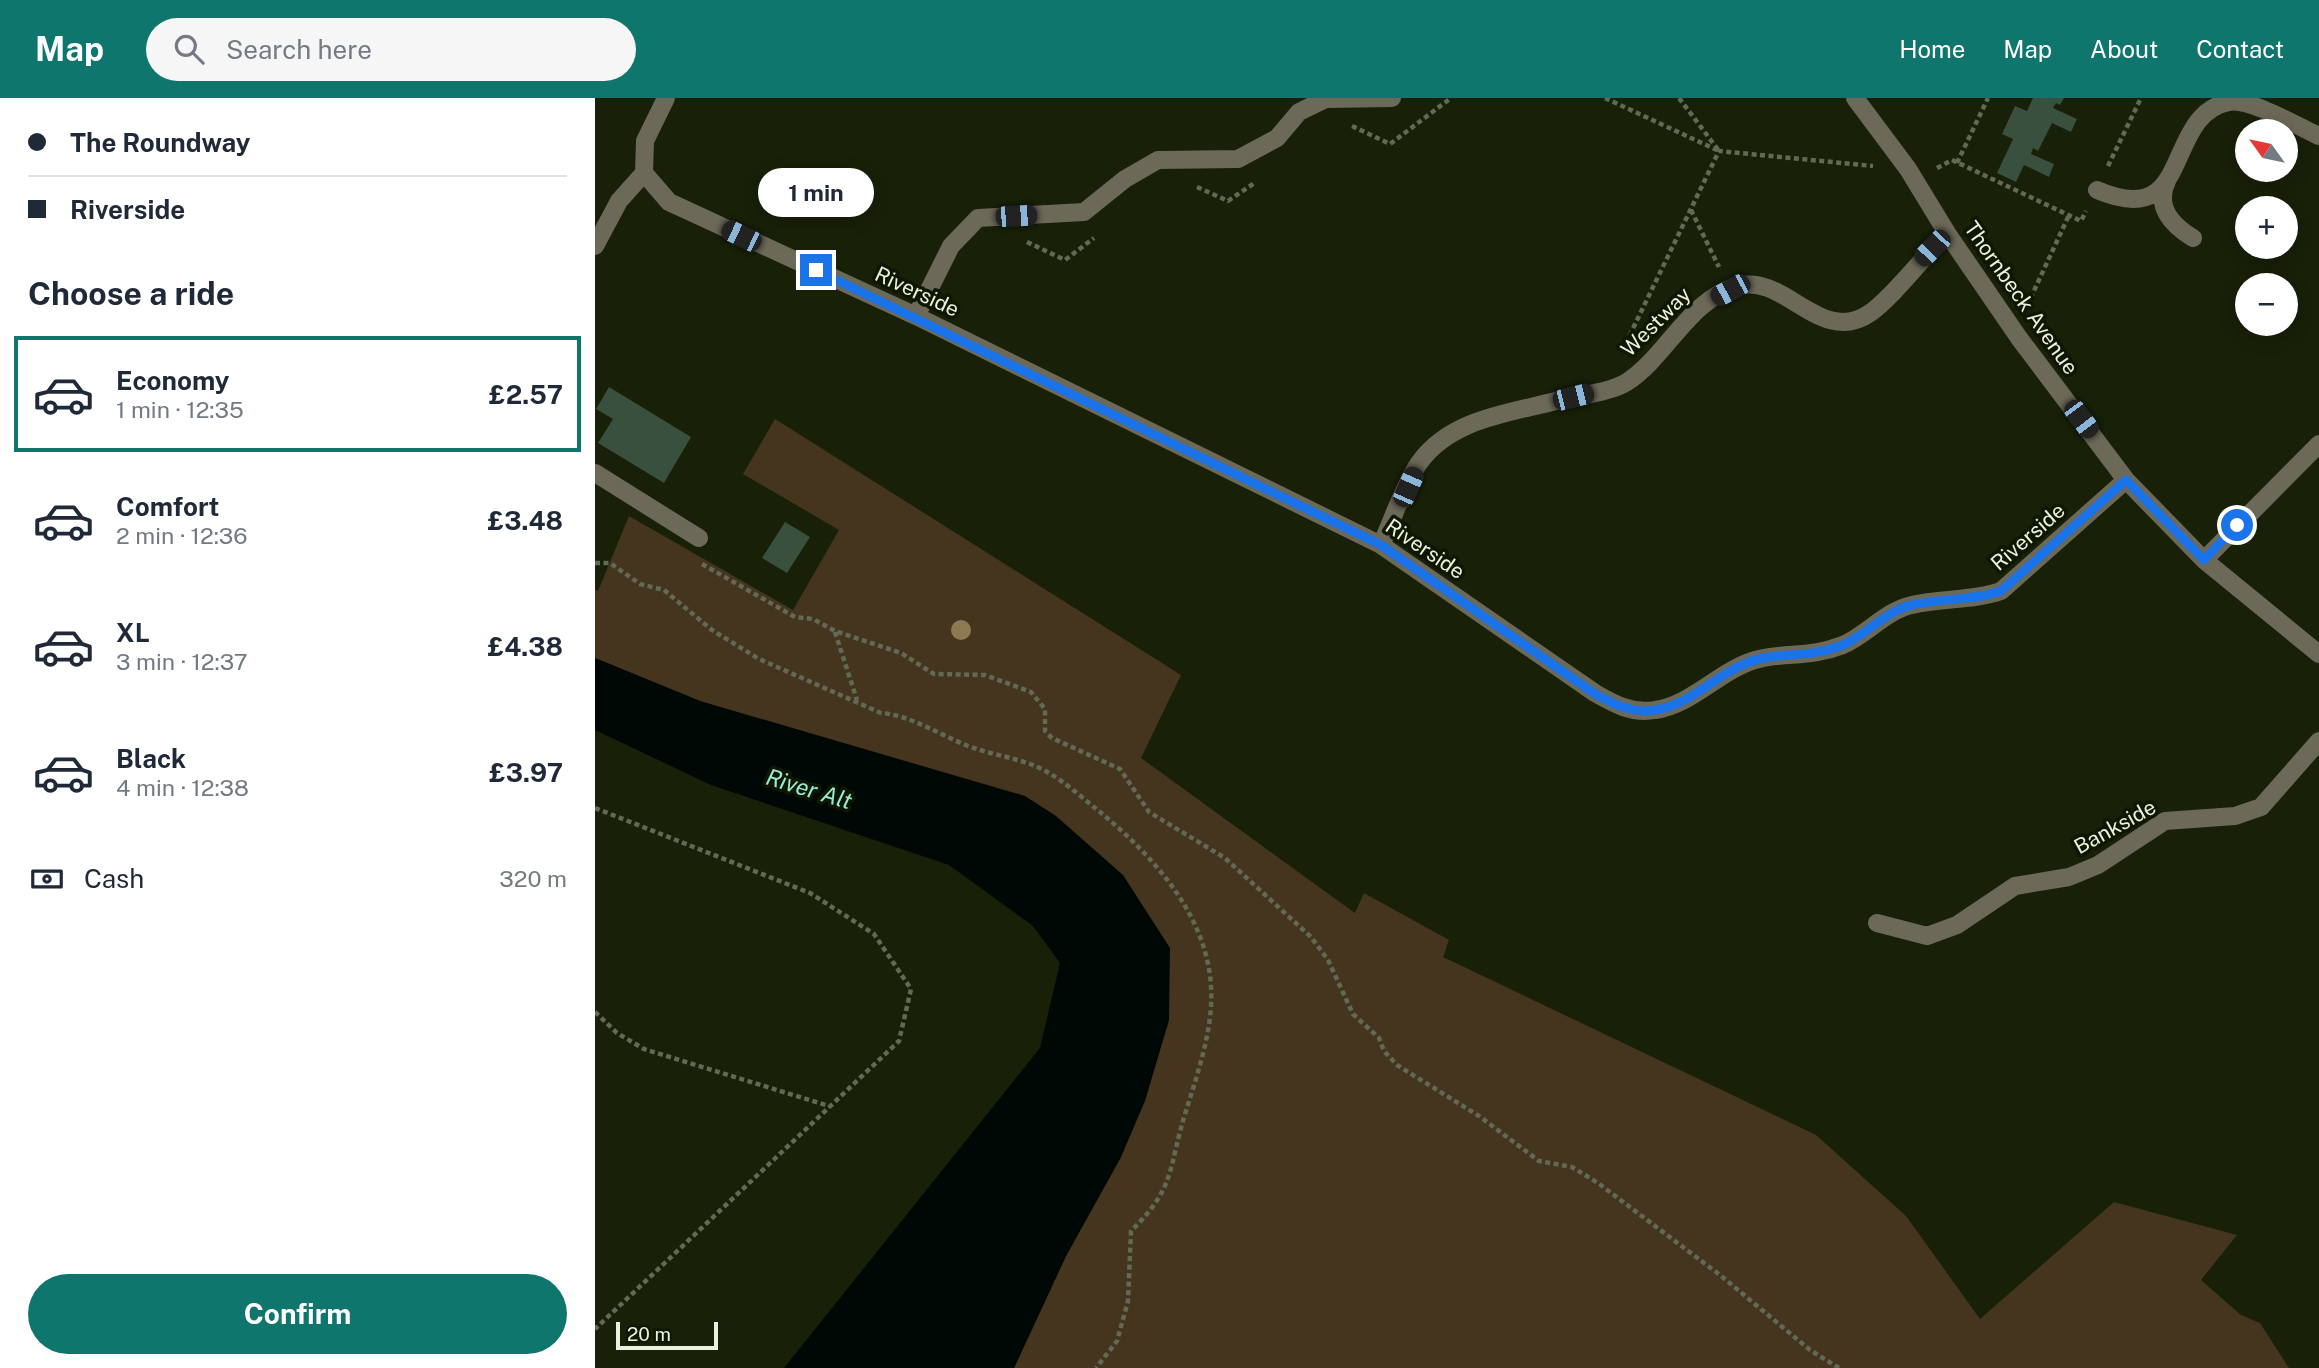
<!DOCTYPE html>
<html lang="en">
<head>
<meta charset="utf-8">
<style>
	body { margin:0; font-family:"Public Sans",sans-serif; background:#f6f6f7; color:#1f2937; height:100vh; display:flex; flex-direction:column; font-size:26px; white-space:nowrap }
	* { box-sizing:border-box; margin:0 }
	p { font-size:23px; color:#747a83 }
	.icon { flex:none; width:38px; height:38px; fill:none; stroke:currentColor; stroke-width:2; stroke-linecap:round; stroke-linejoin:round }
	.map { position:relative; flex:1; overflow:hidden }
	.sheet { display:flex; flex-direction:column; background:#fff; width:595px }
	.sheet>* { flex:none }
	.hud { display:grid; align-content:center; height:154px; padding:0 28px; background:#fff }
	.needle { width:46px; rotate:303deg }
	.buttons { position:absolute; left:1640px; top:21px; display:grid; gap:14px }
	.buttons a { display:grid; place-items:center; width:63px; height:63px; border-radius:50%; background:#fff; box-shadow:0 4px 18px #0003; font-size:35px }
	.scale { position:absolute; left:21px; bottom:18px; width:102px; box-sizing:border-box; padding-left:7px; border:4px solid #eaf1e1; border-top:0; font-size:19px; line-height:24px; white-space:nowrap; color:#eaf1e1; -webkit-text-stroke:5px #0f1702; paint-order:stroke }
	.end { position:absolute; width:32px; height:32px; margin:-16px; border:9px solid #1a73e8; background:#fff; box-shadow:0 0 0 4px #fff }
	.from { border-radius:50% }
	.bubble { position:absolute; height:49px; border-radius:24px; background:#fff; box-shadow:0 4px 18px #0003; font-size:23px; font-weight:700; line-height:49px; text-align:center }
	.car { position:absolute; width:21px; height:42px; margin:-21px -10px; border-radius:9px; box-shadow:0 0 5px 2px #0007; background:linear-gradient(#222 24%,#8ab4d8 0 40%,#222 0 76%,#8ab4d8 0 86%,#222 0) }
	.hud b { display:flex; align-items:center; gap:24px; height:66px; font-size:26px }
	.hud b+b { border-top:2px solid #e0e1e3 }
	.hud i { width:18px; height:18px; background:#1f2937 }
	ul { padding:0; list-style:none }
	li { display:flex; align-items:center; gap:21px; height:116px; margin:0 14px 10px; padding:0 14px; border:4px solid transparent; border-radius:0px }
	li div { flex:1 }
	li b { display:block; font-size:26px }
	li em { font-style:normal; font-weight:700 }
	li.active { border-color:#0f766e }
	li>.icon { width:63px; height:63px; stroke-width:1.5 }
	h2 { padding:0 28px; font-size:32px; line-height:84px }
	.pay { display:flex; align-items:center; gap:18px; height:77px; padding:0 28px; font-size:26px }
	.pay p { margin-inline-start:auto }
	.action { display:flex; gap:14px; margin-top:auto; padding:14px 28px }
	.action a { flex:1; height:80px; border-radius:42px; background:#0f766e; color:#fff; font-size:28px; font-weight:700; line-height:80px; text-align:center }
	header { display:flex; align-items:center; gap:42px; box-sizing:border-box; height:98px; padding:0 35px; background:#0f766e; color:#fff }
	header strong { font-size:33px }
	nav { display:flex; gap:38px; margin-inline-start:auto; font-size:24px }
	.search { width:490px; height:63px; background:#f6f6f7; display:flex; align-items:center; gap:18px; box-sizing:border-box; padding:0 24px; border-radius:38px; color:#747a83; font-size:26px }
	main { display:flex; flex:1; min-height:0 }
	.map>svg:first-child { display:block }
	.green { fill:#45351e }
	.water { fill:#000805 }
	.building { fill:#38503d }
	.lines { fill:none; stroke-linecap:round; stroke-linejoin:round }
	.path { stroke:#626a55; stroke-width:4.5; stroke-dasharray:5 3.5; stroke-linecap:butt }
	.street { stroke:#6c6959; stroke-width:18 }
	.tree { fill:#8d7a52 }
	.route { stroke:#1a73e8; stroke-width:9 }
	.labels { text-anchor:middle; stroke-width:7; stroke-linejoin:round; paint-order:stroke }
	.street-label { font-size:21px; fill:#eaf1e1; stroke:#0f1702 }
	.water-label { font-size:23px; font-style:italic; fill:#9aebd6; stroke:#0f1702 }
</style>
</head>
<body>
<header>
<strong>Map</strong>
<div class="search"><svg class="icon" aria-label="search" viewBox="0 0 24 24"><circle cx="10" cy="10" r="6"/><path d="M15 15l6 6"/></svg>Search here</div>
<nav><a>Home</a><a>Map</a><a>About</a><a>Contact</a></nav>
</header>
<main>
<section class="sheet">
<div class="hud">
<b><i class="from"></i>The Roundway</b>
<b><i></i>Riverside</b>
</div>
<h2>Choose a ride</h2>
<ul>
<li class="active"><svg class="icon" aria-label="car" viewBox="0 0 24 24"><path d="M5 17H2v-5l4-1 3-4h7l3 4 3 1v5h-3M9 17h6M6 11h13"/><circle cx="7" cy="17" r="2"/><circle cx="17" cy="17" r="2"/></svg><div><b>Economy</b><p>1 min · 12:35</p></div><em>£2.57</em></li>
<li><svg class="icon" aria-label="car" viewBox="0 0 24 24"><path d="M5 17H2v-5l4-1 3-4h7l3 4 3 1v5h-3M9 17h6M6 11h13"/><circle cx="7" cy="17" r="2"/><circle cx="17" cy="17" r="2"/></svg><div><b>Comfort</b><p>2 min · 12:36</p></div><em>£3.48</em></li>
<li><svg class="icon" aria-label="car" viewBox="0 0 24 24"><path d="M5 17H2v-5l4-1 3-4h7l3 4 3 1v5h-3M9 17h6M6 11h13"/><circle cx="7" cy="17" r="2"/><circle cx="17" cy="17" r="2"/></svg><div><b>XL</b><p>3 min · 12:37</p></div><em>£4.38</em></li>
<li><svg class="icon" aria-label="car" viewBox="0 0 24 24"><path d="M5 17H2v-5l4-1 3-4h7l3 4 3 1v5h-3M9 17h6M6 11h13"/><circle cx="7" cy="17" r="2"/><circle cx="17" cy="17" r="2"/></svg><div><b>Black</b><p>4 min · 12:38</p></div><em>£3.97</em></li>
</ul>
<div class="pay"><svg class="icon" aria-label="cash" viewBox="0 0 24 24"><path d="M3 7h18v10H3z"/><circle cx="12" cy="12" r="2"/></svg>Cash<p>320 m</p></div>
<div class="action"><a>Confirm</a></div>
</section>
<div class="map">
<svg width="1724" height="1270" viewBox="0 0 1724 1270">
	<rect width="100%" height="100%" fill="#182008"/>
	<path class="green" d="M180 321 586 577 546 660 760 815 769 795 854 842 848 859 1221 1037 1311 1118 1385 1221 1519 1104 1642 1137 1606 1182 1646 1217 1665 1225 1694 1270H419L471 1158 526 1059 574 922 211 636 105 603 0 560V492L3 493 34 418 198 512 244 432 148 376Z"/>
	<path class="water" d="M0 560 105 603 430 698 461 718 528 777 575 850 574 922 550 1003 526 1059 471 1158 419 1270H189L445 950 465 865 438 828 354 767 116 687 0 632Z"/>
	<path class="building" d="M1438 0H1469L1465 7 1461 5 1458 10 1482 21 1476 34 1457 25 1443 53 1438 50 1436 56 1459 66 1454 79 1429 67 1421 84 1402 75 1418 41 1407 36 1420 8 1432 13Z
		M14 289 96 339 69 385 3 345 18 321 1 311Z
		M190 424 215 439 192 475 167 460Z"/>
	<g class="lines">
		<path class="path" d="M1010 0 1124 53 1084 0
			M757 28 795 46 856 0
			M1362 65 1393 0
			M1513 68 1546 0
			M1342 70 1357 62 1486 123 1491 113
			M602 89 633 103 661 84
			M1096 112 1124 169
			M432 144 470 162 499 140
			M1432 208 1474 117
			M1027 253 1124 53 1278 68
			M0 465H15L45 486 69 492 117 532 164 561 286 615C317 617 349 640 379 650 399 657 421 660 440 668 464 678 485 698 505 714 566 765 626 832 615 919 611 952 600 984 590 1016 573 1071 581 1089 536 1133L533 1203 522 1243 501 1270
			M107 466 200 519 218 521 240 533 306 555 339 576 390 577 436 594 450 611V633L457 640 525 671 554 714 630 760 716 839 733 862 758 916 784 940 789 953 802 967 884 1018 944 1063 977 1069 1003 1085 1125 1177 1215 1252 1244 1270
			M240 534 262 602
			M0 710 215 795 279 836 316 891 304 943 0 1231
			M0 914 22 935 49 951 234 1008"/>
		<path class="street" d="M1260 0 1313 71 1352 135 1424 240 1531 382 1609 462 1724 556
			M49 75 74 104 321 218 786 447 1000 595C1019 606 1037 616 1060 612 1098 607 1126 570 1164 561 1195 554 1214 560 1248 547 1271 537 1292 512 1317 507 1346 500 1377 503 1406 493L1531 382
			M49 75 50 43 71 0
			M1572 83C1559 109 1578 128 1598 140
			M1502 92C1600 134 1567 17 1634 4 1655 0 1704 29 1724 38
			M0 148 24 103 49 75
			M321 218 356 148 383 120 489 114 530 81 563 62 643 61 682 40 704 14 731 1 797 0
			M0 375 104 440
			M786 447C798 421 808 389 824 365 856 320 916 315 965 302 985 297 1014 295 1032 284 1072 258 1094 201 1143 188 1190 175 1226 249 1275 215 1297 200 1331 156 1352 135
			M1609 462 1724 346
			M1282 825 1332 838 1362 827 1420 788 1474 779 1503 767 1570 723 1640 718 1666 709 1724 643"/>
	</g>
	<circle class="tree" cx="366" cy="532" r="10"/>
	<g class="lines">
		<path class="route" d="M221 172 786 447 1000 596C1019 606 1037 616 1060 612 1098 607 1126 570 1164 561 1195 554 1214 560 1248 547 1271 537 1292 512 1317 507 1346 500 1377 503 1406 493L1531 382 1609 462 1642 427"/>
	</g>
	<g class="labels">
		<g class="street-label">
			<text transform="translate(322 194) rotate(25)" y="7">Riverside</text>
			<text transform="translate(1426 200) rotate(55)" y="7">Thornbeck Avenue</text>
			<text transform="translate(1061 224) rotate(-45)" y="7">Westway</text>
			<text transform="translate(1433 439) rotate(-41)" y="7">Riverside</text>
			<text transform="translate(830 451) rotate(34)" y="7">Riverside</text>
			<text transform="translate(1520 729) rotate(-29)" y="7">Bankside</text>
		</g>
		<g class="water-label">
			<text transform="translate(214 691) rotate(17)" y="8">River Alt</text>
		</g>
	</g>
</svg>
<div class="buttons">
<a><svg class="needle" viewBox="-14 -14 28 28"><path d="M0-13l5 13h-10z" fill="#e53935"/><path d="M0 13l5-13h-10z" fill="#747a83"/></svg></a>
<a>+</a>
<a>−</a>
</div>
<div class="scale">20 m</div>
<i class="end from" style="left:1642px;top:427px"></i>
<i class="end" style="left:221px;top:172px"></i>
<div class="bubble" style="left:163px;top:70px;width:116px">1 min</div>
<i class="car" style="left:421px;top:118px;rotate:87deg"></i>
<i class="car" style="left:146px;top:138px;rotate:296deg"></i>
<i class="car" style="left:1337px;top:150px;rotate:224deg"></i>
<i class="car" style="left:1135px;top:192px;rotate:242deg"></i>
<i class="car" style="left:978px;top:299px;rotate:76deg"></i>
<i class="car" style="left:1486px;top:321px;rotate:143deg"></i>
<i class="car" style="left:813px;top:389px;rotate:24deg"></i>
</div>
</main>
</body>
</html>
